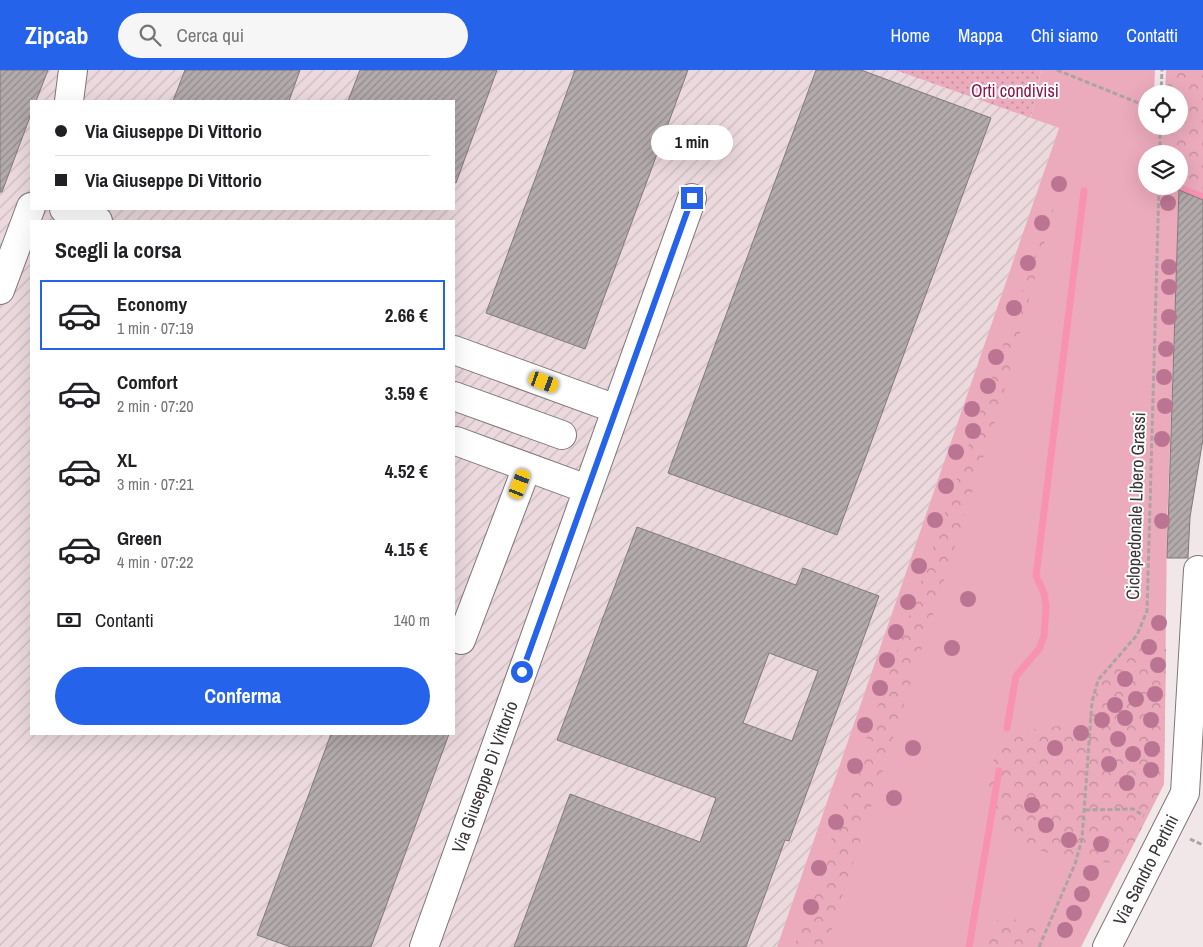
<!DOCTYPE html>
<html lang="it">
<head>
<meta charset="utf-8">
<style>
	body { margin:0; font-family:"Archivo Narrow",sans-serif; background:#f6f6f6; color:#202124; height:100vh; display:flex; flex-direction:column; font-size:19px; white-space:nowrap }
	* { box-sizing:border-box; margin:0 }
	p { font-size:16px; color:#757577 }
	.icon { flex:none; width:28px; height:28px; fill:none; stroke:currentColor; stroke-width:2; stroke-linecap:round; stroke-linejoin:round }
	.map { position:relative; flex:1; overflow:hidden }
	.sheet { position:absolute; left:30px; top:150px; width:425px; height:515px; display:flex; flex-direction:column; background:#fff; border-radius:0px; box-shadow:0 5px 20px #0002 }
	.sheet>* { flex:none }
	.hud { position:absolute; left:30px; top:30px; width:425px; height:110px; border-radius:0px; box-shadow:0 5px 20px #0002; display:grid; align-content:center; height:110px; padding:0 25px; background:#fff }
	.buttons { position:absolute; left:1138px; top:15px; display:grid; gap:10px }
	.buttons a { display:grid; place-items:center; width:50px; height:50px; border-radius:50%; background:#fff; box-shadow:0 5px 20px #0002; font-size:25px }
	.end { position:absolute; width:22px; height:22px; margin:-11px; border:6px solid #2563eb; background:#fff; box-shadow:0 0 0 2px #fff }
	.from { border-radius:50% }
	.bubble { position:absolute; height:35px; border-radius:18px; background:#fff; box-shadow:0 5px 20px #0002; font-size:16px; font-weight:700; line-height:35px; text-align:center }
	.car { position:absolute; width:15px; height:30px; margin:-15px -8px; border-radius:6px; box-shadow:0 0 4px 1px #0007; background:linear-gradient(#f5c518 24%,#345 0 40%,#f5c518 0 76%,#345 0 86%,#f5c518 0) }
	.hud b { display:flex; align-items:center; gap:18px; height:48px; font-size:19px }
	.hud b+b { border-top:1px solid #e0e0e0 }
	.hud i { width:12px; height:12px; background:#202124 }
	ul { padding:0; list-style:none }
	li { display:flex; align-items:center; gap:15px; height:70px; margin:0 10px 8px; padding:0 15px; border:2px solid transparent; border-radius:0px }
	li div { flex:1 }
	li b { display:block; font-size:19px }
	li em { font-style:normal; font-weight:700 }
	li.selected { border-color:#2563eb }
	li>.icon { width:45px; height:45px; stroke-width:1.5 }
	h2 { padding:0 25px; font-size:22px; line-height:60px }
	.pay { display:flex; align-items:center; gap:12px; height:55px; padding:0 25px; font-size:19px }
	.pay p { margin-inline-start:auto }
	.cta { display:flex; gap:10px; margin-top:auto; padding:10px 25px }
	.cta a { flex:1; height:58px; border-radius:30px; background:#2563eb; color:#fff; font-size:20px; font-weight:700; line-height:58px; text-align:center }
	header { display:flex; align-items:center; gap:30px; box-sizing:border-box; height:70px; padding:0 25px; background:#2563eb; color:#fff }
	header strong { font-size:24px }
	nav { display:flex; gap:28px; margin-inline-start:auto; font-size:18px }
	.search { width:350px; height:45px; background:#f6f6f6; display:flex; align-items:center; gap:12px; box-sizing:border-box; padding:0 18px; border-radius:28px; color:#757577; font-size:19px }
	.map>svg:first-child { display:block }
	.industrial { fill:url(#industrial-furrows); fill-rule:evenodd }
	.grass { fill:#ebabbd; fill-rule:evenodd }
	.forest { fill:url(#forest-crowns) }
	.garden { fill:url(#garden-dots) }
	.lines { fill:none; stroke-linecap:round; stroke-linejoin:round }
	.stream { stroke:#f992b2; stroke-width:7 }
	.building { fill:url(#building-hatch); stroke:#82797b; fill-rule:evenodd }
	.minor-casing { stroke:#7f7678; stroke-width:30 }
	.path { stroke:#aba3a4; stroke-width:3; stroke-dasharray:5 2.5; stroke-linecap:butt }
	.minor { stroke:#fff; stroke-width:28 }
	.tree { fill:#bb7492 }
	.route { stroke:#2563eb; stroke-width:6 }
	.labels { text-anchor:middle; stroke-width:4; stroke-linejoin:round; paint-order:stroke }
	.park-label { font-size:18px; fill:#8e164b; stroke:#fff }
	.street-label { font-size:18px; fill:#393536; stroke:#fff }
</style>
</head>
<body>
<header>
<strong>Zipcab</strong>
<div class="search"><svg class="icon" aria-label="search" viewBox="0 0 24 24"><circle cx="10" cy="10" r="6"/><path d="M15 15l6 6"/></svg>Cerca qui</div>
<nav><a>Home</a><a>Mappa</a><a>Chi siamo</a><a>Contatti</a></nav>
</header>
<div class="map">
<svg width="1203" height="877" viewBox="0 0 1203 877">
	<defs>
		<pattern id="industrial-furrows" width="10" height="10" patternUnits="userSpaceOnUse" patternTransform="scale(1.25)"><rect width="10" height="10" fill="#ebd9dd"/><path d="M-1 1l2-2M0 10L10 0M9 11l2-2" fill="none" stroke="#cabbbe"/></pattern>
		<pattern id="forest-crowns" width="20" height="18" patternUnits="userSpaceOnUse" patternTransform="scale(1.25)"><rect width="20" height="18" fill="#ebabbd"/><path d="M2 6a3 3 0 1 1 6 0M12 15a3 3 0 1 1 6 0" fill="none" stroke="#bf8c9a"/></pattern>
		<pattern id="garden-dots" width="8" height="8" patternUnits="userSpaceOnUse" patternTransform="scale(1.25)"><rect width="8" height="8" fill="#ebabbd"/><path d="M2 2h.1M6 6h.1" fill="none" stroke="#bf8c9a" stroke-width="1.8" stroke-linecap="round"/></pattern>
		<pattern id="building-hatch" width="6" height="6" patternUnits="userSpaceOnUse" patternTransform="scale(1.25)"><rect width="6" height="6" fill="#b3aaac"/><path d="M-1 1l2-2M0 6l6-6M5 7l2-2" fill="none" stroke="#938b8d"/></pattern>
	</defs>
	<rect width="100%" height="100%" fill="#f1e7e9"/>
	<path class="industrial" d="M0 0H895L1059 58 777 877H0ZM31 31H454V139H31ZM31 151H454V664H31Z"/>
	<path class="grass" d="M1041 0H1155L1154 24H1146V56H1153V64L1167 65 1179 56V24L1203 0V130L1179 121 1167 460 1164 714 1081 877H777L1059 58 1031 48ZM1146 84H1179V116H1146Z"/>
	<path class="forest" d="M1166 0H1203V119L1179 109V84H1163L1164 56H1179V24H1165Z
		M1063 104 1003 326 826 877H794Z
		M1127 577 1166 579 1164 714 1124 793C1090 793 1053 788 1022 773 1010 767 999 756 989 747L987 715 996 681 1028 660 1073 654 1092 632 1098 610Z
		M1001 843 1036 859 1027 877H985Z"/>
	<path class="garden" d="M895 0H1041L1031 48Z"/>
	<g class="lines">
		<path class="stream" d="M1175 116 1203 127
			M1007 658 1016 606 1039 579 1044 566 1046 536 1044 523 1036 506 1084 121
			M969 877 999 701"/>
	</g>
	<path class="building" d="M0 0H48L36 31H31V44L2 122H0Z
		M185 0H300L289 31H173Z
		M360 0H497L456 113 454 112V31H348Z
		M575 0H688L585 279 486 243Z
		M816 0H861L991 48 837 465 668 403Z
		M1179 120 1203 130V369L1190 447 1188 488H1167Z
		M637 457 796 515 803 498 879 526 789 771 785 770 746 877H514L570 724 700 772 716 728 557 670ZM769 583 818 601 792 671 743 653Z
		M331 664H449L371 877H291L257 865Z"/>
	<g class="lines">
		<g class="minor-casing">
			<path id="minor" d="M69 31 73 0
				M64 139 98 151
				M0 220 31 137
				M454 280 616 339
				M454 326 562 365
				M456 371 587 419
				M454 567 461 570 527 397
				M424 877 692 128
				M1107 877 1185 723 1198 500"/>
		</g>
		<path class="path" d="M1057 0 1146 36
			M1161 24 1162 0
			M1160 84V56
			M1085 740 1133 739 1144 746
			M1190 769 1203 775
			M1039 877 1075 794 1082 769 1092 632 1098 610 1137 565 1147 541 1159 116"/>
		<use href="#minor" class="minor"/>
	</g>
	<g class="tree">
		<circle cx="1059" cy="114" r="8"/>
		<circle cx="1168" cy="133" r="8"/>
		<circle cx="1042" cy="153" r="8"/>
		<circle cx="1028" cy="193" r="8"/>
		<circle cx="1169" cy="197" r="8"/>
		<circle cx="1169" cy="217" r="8"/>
		<circle cx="1014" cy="238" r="8"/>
		<circle cx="1169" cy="247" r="8"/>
		<circle cx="1166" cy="279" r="8"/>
		<circle cx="996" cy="287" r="8"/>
		<circle cx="1164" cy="307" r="8"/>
		<circle cx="988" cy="316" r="8"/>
		<circle cx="1165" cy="336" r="8"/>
		<circle cx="972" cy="339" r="8"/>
		<circle cx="973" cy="361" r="8"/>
		<circle cx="1162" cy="369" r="8"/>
		<circle cx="956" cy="382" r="8"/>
		<circle cx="946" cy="416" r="8"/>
		<circle cx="935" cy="450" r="8"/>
		<circle cx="1162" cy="451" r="8"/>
		<circle cx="919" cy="496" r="8"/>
		<circle cx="968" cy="529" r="8"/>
		<circle cx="908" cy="532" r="8"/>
		<circle cx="1159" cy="553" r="8"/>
		<circle cx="896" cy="562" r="8"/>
		<circle cx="1149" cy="577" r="8"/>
		<circle cx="952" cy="578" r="8"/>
		<circle cx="887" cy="590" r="8"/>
		<circle cx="1158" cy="595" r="8"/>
		<circle cx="1125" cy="609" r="8"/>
		<circle cx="880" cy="618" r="8"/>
		<circle cx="1155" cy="624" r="8"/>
		<circle cx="1136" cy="629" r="8"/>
		<circle cx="1115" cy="635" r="8"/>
		<circle cx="1125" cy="648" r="8"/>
		<circle cx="1102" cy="650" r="8"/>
		<circle cx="1151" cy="650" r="8"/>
		<circle cx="865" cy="655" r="8"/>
		<circle cx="1081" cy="663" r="8"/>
		<circle cx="1118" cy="669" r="8"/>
		<circle cx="913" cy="678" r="8"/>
		<circle cx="1055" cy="678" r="8"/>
		<circle cx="1152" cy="679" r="8"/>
		<circle cx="1133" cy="684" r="8"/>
		<circle cx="1109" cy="694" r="8"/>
		<circle cx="855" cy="696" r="8"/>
		<circle cx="1151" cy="700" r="8"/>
		<circle cx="1127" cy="713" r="8"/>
		<circle cx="894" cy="728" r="8"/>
		<circle cx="1032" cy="735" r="8"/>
		<circle cx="836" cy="752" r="8"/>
		<circle cx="1046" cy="755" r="8"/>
		<circle cx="1069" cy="770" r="8"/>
		<circle cx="1101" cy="774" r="8"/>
		<circle cx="819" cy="798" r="8"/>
		<circle cx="1091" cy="803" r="8"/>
		<circle cx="1082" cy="824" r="8"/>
		<circle cx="811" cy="837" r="8"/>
		<circle cx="1074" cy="843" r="8"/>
		<circle cx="1065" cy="860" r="8"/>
	</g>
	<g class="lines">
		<path class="route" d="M522 602 692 128"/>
	</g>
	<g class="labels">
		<g class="park-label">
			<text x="1015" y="27">Orti condivisi</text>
		</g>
		<g class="street-label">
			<text transform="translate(1136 436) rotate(-88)" y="6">Ciclopedonale Libero Grassi</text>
			<text transform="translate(485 707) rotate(-70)" y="6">Via Giuseppe Di Vittorio</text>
			<text transform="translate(1146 800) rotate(-63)" y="6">Via Sandro Pertini</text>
		</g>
	</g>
</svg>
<div class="buttons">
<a><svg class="icon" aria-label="locate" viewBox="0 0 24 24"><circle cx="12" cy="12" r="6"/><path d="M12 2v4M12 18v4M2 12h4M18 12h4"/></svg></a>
<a><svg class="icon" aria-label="layers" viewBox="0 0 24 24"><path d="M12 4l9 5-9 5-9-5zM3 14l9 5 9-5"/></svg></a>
</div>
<i class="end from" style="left:522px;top:602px"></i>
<i class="end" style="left:692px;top:128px"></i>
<div class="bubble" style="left:651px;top:55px;width:82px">1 min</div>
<i class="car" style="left:544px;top:312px;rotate:110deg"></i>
<i class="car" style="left:520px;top:414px;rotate:21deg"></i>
<div class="hud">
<b><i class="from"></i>Via Giuseppe Di Vittorio</b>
<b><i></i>Via Giuseppe Di Vittorio</b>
</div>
<section class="sheet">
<h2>Scegli la corsa</h2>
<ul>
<li class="selected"><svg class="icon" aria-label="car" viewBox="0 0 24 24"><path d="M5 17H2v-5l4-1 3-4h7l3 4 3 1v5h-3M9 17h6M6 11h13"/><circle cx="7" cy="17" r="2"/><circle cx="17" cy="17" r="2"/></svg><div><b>Economy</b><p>1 min · 07:19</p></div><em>2.66 €</em></li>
<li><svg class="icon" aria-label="car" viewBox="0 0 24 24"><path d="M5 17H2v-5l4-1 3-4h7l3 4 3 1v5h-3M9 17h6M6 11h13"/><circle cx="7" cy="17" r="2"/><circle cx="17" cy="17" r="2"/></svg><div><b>Comfort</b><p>2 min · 07:20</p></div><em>3.59 €</em></li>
<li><svg class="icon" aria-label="car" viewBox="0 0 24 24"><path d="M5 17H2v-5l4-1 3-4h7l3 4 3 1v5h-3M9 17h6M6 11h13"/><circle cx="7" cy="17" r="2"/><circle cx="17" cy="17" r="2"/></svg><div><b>XL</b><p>3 min · 07:21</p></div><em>4.52 €</em></li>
<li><svg class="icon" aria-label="car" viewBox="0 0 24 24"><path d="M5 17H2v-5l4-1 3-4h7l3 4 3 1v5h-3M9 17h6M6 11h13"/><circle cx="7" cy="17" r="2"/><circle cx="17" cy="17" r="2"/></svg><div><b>Green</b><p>4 min · 07:22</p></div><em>4.15 €</em></li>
</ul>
<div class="pay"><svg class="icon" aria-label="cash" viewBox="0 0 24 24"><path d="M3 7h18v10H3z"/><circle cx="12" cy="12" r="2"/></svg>Contanti<p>140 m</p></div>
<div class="cta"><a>Conferma</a></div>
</section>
</div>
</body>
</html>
